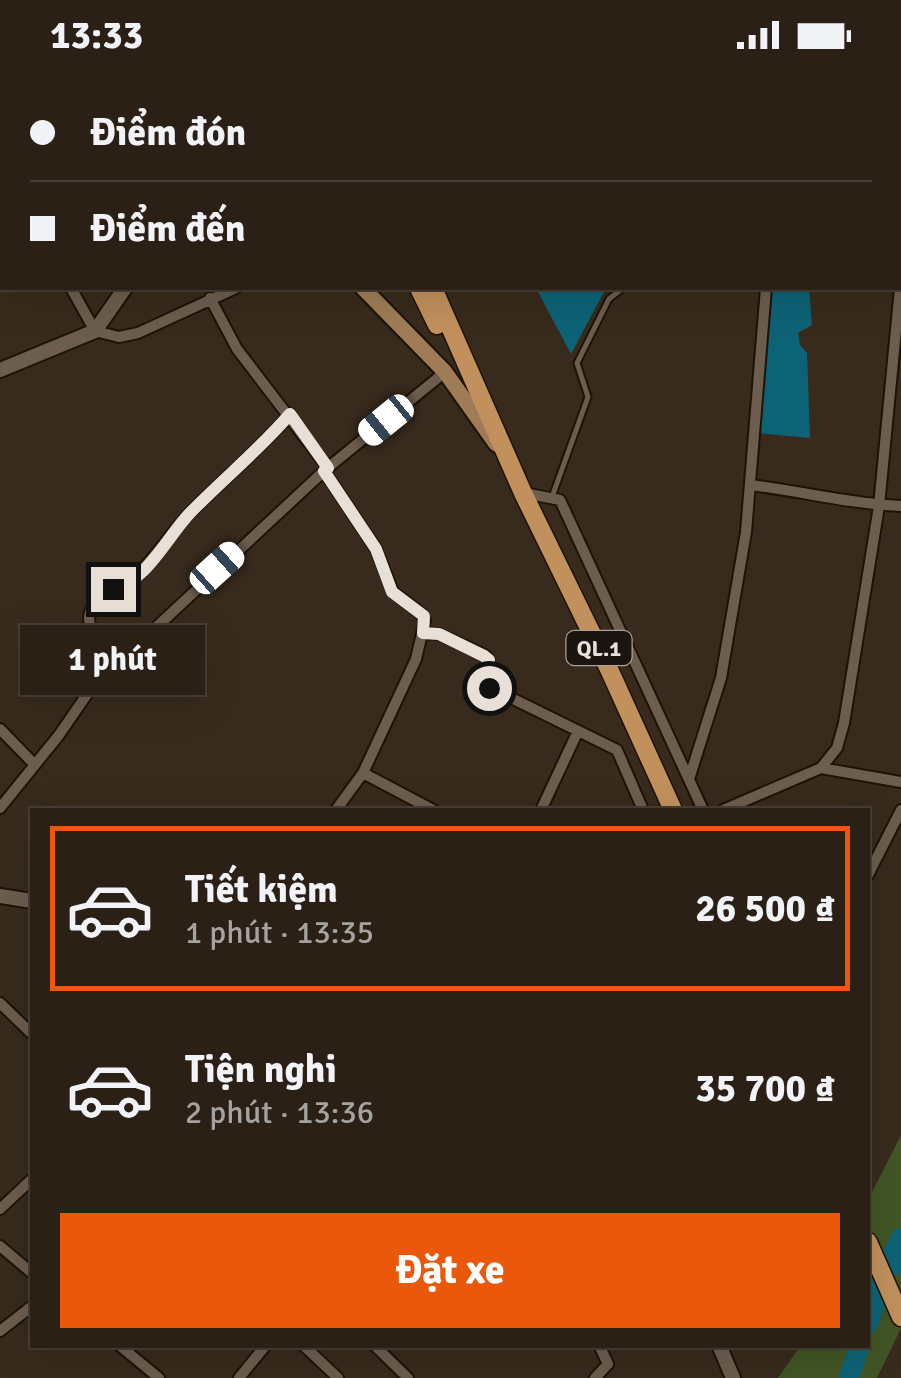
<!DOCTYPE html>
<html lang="vi">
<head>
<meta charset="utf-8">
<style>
	body { margin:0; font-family:Signika,sans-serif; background:#362d23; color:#f1f3f6; height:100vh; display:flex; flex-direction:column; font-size:38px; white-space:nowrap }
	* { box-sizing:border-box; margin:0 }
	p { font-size:32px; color:#a5a3a1 }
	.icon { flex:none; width:55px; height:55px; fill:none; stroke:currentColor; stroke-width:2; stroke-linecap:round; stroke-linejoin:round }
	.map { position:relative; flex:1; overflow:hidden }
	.details { position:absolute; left:30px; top:738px; width:840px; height:540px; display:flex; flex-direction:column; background:#2a2016; border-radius:0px; box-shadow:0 10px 40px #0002,0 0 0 2px #463e35 }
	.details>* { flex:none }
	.top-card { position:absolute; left:0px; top:0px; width:902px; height:220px; box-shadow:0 10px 40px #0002,0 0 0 2px #463e35; display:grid; align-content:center; height:220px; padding:0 30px; background:#2a2016 }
	.end { position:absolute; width:45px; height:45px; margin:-22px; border:12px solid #e8dfd6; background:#111; box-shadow:0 0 0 5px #111 }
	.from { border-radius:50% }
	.bubble { position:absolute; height:70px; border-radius:0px; background:#2a2016; box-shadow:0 10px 40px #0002,0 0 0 2px #463e35; font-size:32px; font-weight:700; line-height:70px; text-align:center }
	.car { position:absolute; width:30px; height:60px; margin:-30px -15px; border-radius:12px; box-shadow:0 0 8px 2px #0007; background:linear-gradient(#fff 24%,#345 0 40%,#fff 0 76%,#345 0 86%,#fff 0) }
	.top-card b { display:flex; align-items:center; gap:35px; height:95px; font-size:38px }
	.top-card b+b { border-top:2px solid #463e35 }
	.top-card i { width:25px; height:25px; background:#f1f3f6 }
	ul { padding:18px 0 0; list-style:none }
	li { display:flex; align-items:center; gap:30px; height:165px; margin:0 20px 15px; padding:0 10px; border:5px solid transparent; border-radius:0px }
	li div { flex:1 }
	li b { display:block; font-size:38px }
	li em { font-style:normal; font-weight:700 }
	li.on { border-color:#ea580c }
	li>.icon { width:90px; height:90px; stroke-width:1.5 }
	.button { display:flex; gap:20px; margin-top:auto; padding:20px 30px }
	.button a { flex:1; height:115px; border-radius:0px; background:#ea580c; color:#fff; font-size:40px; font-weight:700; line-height:115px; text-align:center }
	.status { display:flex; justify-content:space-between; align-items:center; height:70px; padding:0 50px; background:#2a2016; direction:ltr }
	.status svg { height:28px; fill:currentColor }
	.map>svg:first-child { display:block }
	.green { fill:#415525 }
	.water { fill:#0d6376 }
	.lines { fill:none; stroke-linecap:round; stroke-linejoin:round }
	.canal { stroke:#0d6376; stroke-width:11 }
	.river { stroke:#0d6376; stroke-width:20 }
	.lane-casing { stroke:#1f1306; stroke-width:9 }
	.street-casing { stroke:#1f1306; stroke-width:14 }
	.secondary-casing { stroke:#1f1306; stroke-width:18 }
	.primary-casing { stroke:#1f1306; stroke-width:19 }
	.highway-casing { stroke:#1f1306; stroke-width:21 }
	.lane { stroke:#6c5d4e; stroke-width:5 }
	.street { stroke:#6c5d4e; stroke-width:10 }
	.secondary { stroke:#6c5d4e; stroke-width:14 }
	.primary { stroke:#9f7c57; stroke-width:15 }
	.highway { stroke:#c1905d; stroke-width:18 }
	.route { stroke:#e8dfd6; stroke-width:12 }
	.labels { text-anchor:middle; stroke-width:8; stroke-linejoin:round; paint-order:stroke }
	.shield { fill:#1b150f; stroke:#aaa29a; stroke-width:2.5 }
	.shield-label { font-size:22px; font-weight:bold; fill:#e8dfd6 }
</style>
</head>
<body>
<div class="status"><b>13:33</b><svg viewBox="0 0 49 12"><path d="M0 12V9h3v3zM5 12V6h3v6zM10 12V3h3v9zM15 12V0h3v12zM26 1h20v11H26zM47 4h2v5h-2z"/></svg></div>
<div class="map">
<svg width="901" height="1308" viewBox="0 0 901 1308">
	<rect width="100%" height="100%" fill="#382b1d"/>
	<path class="green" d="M901 1065V1258L877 1308H778L801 1275H868V1130Z"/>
	<path class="water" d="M536 218H606L571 284Z
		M767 218H809L812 255 798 263 800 275 807 283 810 368 758 363Z"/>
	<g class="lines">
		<path class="canal" d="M891 1188 901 1200"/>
		<path class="river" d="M868 1254 891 1188 901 1168
			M849 1308 860 1275"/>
		<g class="lane-casing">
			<path id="lane" d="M552 427 588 327 577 293 609 229 623 218"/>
		</g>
		<g class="street-casing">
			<path id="street" d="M19 0 30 2
				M459 0 462 2
				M622 0 627 2
				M104 2 106 0
				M473 2 474 0
				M680 2 683 0
				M775 2V0
				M0 132 2 131
				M71 218 95 261 119 267 138 263 236 218
				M210 228 237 279 328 398
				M324 401 376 479 393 522 422 544 425 551 416 589 363 703 336 740
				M750 415C801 421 850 434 901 436
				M524 423 560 430 703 740
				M423 563 439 564 485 585 489 590 485 603 489 617 617 680 643 740
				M115 594C108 583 88 562 89 547 92 522 119 521 134 508 155 488 170 464 190 443 223 409 259 380 290 344
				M0 659 35 695
				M821 698 901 712
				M363 703 433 740
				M689 709 721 608 746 462 766 218
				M0 738 59 665 92 617 324 401 445 302
				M541 740 578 661
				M723 740 821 698 837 678 844 653 879 436 901 208
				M868 805 901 740
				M0 933 32 964
				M0 1139 32 1109
				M0 1176 32 1203
				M0 1261 32 1236
				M119 1275 159 1308
				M303 1275 338 1308
				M374 1275 408 1308
				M239 1308 266 1275
				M595 1308 608 1294 599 1275"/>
		</g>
		<g class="secondary-casing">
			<path id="secondary" d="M271 2 274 0
				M0 300 95 261 125 218
				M0 826 32 831
				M719 1275 733 1308"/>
		</g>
		<g class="primary-casing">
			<path id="primary" d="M0 17H2
				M363 218 445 302 496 374"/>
		</g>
		<g class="highway-casing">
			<path id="highway" d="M335 0 337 2
				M419 218 437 255
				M433 218 523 423 608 597 673 740
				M868 1172 901 1247"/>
		</g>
		<use href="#lane" class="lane"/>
		<use href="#street" class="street"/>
		<use href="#secondary" class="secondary"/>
		<use href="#primary" class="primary"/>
		<use href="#highway" class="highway"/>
	</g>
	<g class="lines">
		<path class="route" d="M113 519C147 511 167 467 190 443 223 409 259 380 290 344L328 398 324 401 376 479 392 522 424 546 423 563 439 564 484 586 489 590 484 602 489 618"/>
	</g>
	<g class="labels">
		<rect class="shield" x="566.5" y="561" width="65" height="34" rx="8"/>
		<g class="shield-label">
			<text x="599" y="586">QL.1</text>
		</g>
	</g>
</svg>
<i class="end from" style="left:489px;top:618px"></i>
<i class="end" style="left:113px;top:519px"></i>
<div class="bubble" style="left:20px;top:555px;width:185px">1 phút</div>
<i class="car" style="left:386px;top:350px;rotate:231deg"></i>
<i class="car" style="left:217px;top:498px;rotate:48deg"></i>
<div class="top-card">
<b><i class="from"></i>Điểm đón</b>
<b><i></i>Điểm đến</b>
</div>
<section class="details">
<ul>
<li class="on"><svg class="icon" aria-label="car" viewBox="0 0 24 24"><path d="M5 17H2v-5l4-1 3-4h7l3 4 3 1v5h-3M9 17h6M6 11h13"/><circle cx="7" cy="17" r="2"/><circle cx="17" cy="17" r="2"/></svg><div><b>Tiết kiệm</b><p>1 phút · 13:35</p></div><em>26 500 ₫</em></li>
<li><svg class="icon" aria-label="car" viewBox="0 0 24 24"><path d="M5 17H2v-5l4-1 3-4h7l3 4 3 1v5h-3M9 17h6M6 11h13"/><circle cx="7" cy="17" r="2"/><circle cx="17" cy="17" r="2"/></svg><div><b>Tiện nghi</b><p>2 phút · 13:36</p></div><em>35 700 ₫</em></li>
</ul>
<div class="button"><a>Đặt xe</a></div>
</section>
</div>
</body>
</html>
